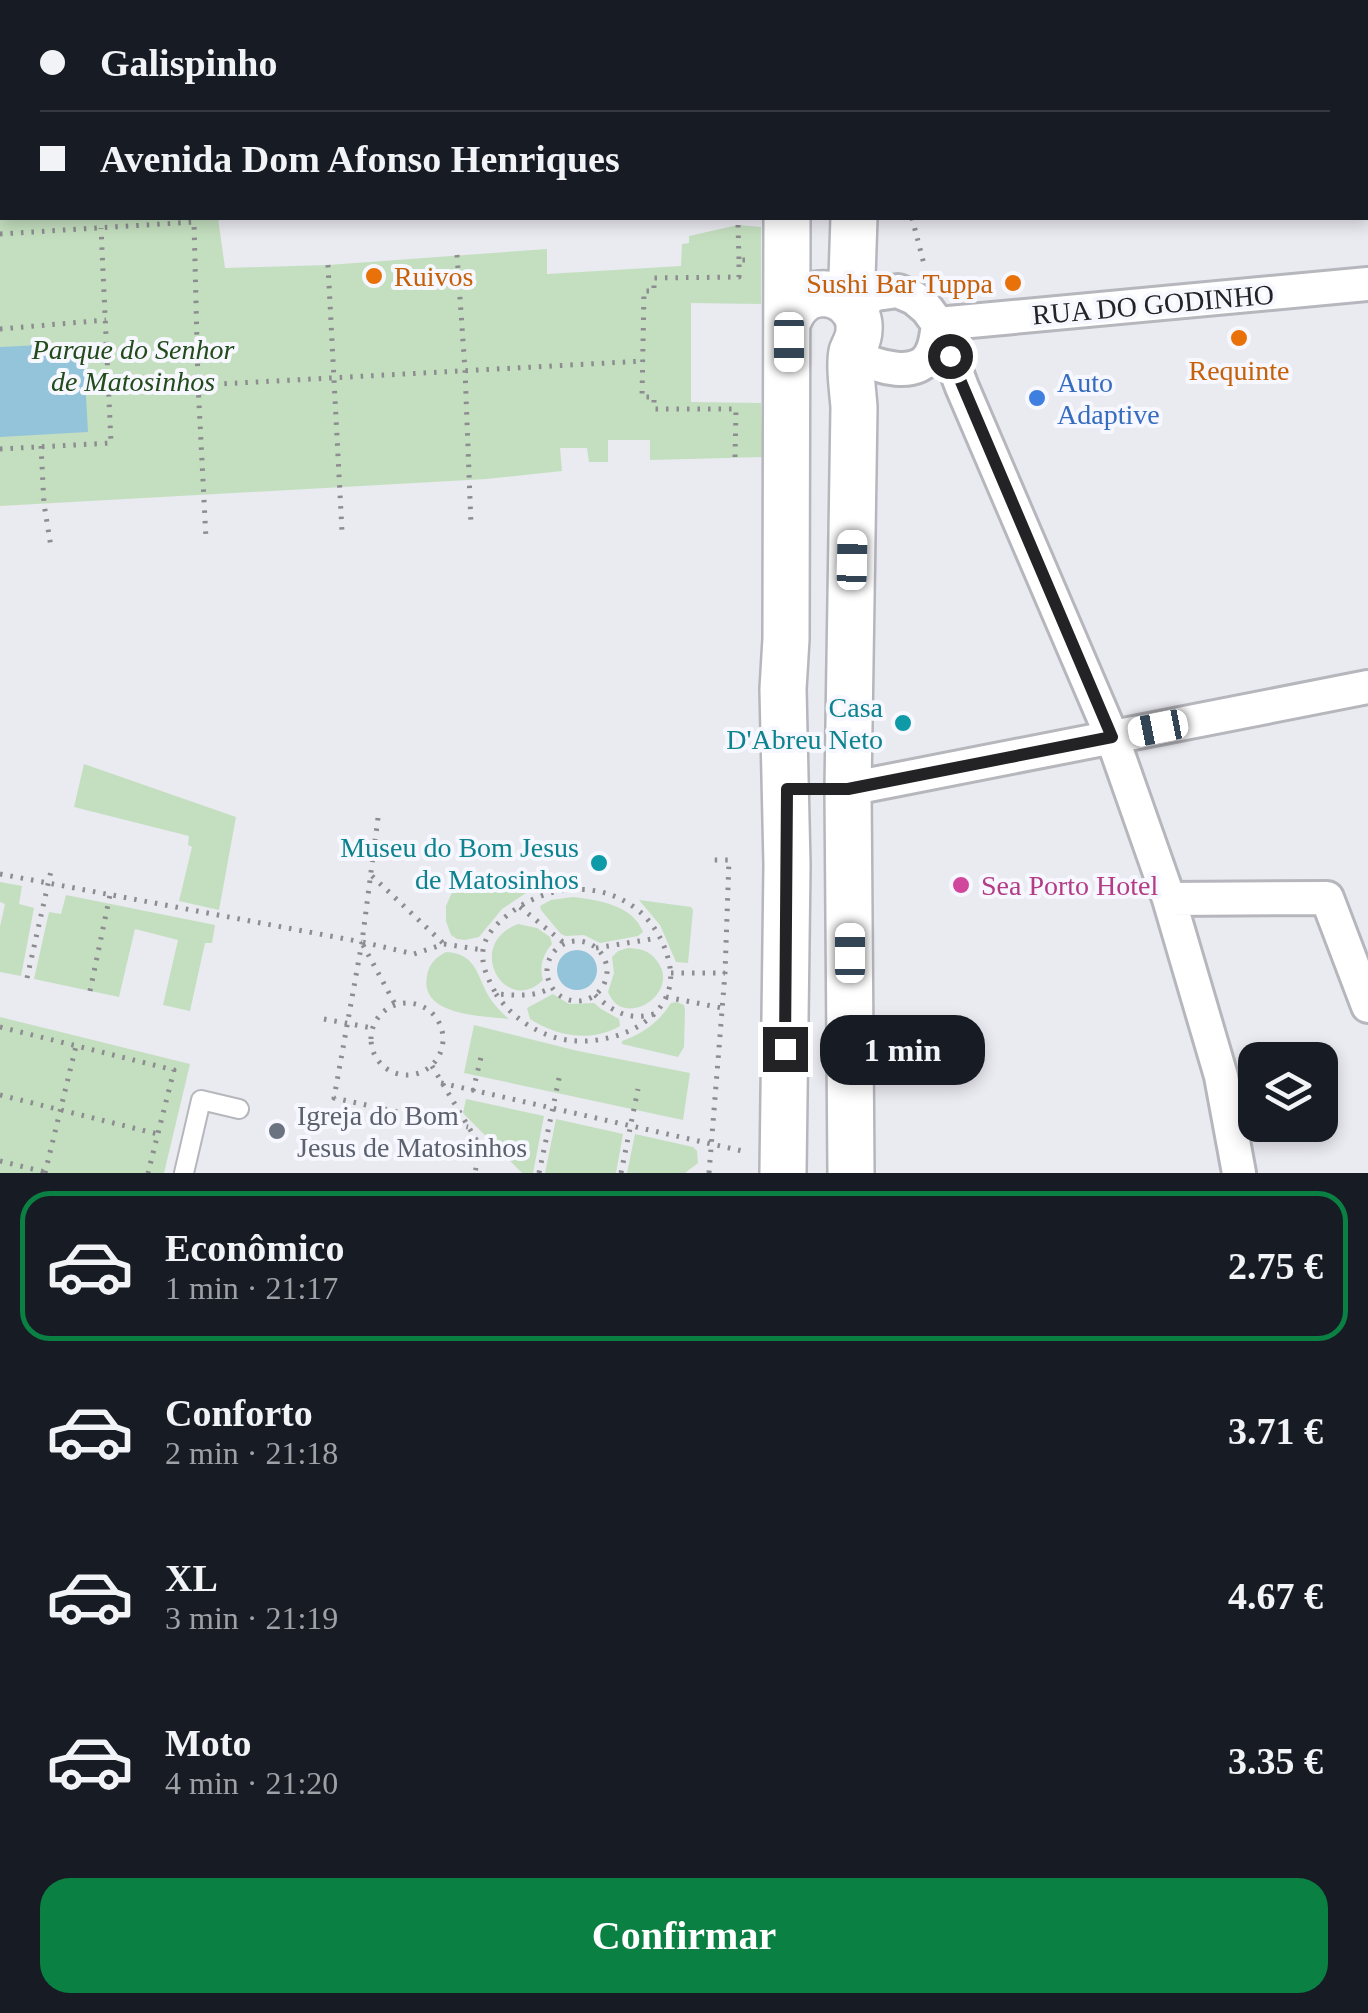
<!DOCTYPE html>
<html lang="pt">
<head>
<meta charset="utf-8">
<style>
	body { margin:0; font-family:"Times New Roman",serif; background:#20242c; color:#f1f3f6; height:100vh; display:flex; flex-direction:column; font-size:38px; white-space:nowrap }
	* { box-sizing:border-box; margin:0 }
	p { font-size:32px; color:#9ea1a6 }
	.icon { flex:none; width:55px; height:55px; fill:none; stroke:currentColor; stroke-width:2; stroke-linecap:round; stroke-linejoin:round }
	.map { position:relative; height:1173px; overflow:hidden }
	.side { display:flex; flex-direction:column; background:#171b24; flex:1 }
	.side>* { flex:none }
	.guide { position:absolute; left:0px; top:0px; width:1370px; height:220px; box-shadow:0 5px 15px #0003; display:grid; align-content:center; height:220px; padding:0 40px; background:#171b24 }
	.tools { position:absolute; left:1238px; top:1042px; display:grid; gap:20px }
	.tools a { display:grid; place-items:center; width:100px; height:100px; border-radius:20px; background:#171b24; box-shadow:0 5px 15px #0003; font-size:50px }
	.end { position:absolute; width:45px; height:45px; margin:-22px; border:12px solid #232326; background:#fff; box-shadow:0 0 0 5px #fff }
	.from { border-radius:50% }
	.bubble { position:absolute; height:70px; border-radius:30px; background:#171b24; box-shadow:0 5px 15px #0003; font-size:32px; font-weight:700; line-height:70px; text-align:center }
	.car { position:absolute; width:30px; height:60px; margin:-30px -15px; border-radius:12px; box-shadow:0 0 8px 2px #0007; background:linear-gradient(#fff 24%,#345 0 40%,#fff 0 76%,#345 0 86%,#fff 0) }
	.guide b { display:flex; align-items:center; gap:35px; height:95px; font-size:38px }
	.guide b+b { border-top:2px solid #363941 }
	.guide i { width:25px; height:25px; background:#f1f3f6 }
	ul { padding:18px 0 0; list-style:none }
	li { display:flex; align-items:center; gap:30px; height:150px; margin:0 20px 15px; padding:0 20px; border:5px solid transparent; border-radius:30px }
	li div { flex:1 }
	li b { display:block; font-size:38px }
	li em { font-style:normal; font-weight:700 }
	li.on { border-color:#0b8043 }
	li>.icon { width:90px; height:90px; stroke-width:1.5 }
	.button { display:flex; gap:20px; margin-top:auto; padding:20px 40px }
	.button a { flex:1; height:115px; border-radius:30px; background:#0b8043; color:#fff; font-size:40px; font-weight:700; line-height:115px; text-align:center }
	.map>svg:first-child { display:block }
	.green { fill:#c4dfbf }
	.water { fill:#93c4da }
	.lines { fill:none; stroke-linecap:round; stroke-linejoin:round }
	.service-casing { stroke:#b6b6bd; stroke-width:22 }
	.minor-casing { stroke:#b6b6bd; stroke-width:38 }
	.secondary-casing { stroke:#b6b6bd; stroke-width:50 }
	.path { stroke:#8c8c91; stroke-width:5; stroke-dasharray:2.5 8; stroke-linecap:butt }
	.service { stroke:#fff; stroke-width:18 }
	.minor { stroke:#fff; stroke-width:32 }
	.secondary { stroke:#fff; stroke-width:45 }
	.route { stroke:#232326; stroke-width:12 }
	.food-dot { fill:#e8710a; stroke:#f7f7ff; stroke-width:4 }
	.shop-dot { fill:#3f7fe0; stroke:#f7f7ff; stroke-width:4 }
	.culture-dot { fill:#0f9aa8; stroke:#f7f7ff; stroke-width:4 }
	.hotel-dot { fill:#d1479c; stroke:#f7f7ff; stroke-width:4 }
	.worship-dot { fill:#6b7280; stroke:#f7f7ff; stroke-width:4 }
	.labels { text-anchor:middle; stroke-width:8; stroke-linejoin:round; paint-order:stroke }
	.food-label { font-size:28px; fill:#c56008; stroke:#f7f7ff; text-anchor:start }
	.street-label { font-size:28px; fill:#232326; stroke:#f7f7ff }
	.park-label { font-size:28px; font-style:italic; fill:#224b1a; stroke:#f7f7ff }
	.shop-label { font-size:28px; fill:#366cbe; stroke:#f7f7ff; text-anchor:start }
	.culture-label { font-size:28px; fill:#0d838f; stroke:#f7f7ff; text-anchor:end }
	.hotel-label { font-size:28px; fill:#b23c85; stroke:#f7f7ff; text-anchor:start }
	.worship-label { font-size:28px; fill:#5b616d; stroke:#f7f7ff; text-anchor:start }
</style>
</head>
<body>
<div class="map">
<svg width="1368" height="1173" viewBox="0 0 1368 1173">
	<rect width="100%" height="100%" fill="#eaeaf1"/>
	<path class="green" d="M2 186V218H218L225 268 328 265 547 249V274L681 266 682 244 689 243V236L738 225 761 227V304L691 303V402L761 403 763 457 650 460V440H608V462H589L587 448H560L562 471 486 479 0 506V187Z
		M84 764 236 817 219 910 179 901 192 847 188 845 189 836 74 807Z
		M0 882 22 886 19 904 34 908 21 976 0 972V927L5 904 0 902Z
		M461 885 495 886 529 891 502 909 479 937 465 940 457 939 451 935 446 921V906L453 890Z
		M66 895 215 925 212 943H205L190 1011 163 1005 178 940 135 929 119 997 34 979 49 912 61 914Z
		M573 897C598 900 633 905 643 932L638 936 600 943 584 935 566 936 561 934 541 910 540 906 551 900Z
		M639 900 691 907 693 910 688 963 676 962 660 925Z
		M518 924 537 928 550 937 552 944C543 954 539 967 543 980 506 1017 463 945 518 924Z
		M628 948C640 948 650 951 657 961 682 993 623 1031 608 992L614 973 612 957 618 951Z
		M446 952C476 954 476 973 488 995 494 1005 501 1012 509 1019 483 1016 419 1016 427 976 429 964 435 958 446 952Z
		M553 994 569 1004 594 1003 601 1009 619 1019 620 1026C590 1043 557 1036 530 1019L527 1008Z
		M677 1002 684 1005 685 1010 684 1047 678 1057 622 1044V1041C644 1033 659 1022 671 1003Z
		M0 1017 190 1064 164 1173H0Z
		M474 1025 578 1051 690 1073 683 1120 464 1073Z
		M466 1099 544 1116 533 1173H522L463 1113Z
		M556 1119 623 1134 616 1173H545Z
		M635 1134 693 1147 697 1151 698 1163 685 1173H627Z"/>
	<path class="water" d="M83 343 88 432 0 437V347Z
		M557 970a20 20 0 1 1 40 0a20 20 0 1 1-40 0Z"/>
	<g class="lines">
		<g class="service-casing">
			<path id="service" d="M184 1173 201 1100 239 1109"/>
		</g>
		<g class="minor-casing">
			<path id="minor" d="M851 307 876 294 898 291 914 298 927 309 938 324 962 387 1112 737 1169 899 1221 1076 1239 1173
				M938 324 1368 284
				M852 354C874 366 921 383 933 349 936 342 937 332 938 324
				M848 789 1368 687
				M1169 899 1327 898 1368 1006"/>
		</g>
		<g class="secondary-casing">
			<path id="secondary" d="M789 2V0
				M859 2V0
				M851 307 854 218
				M787 324C792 309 801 296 819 294 840 291 861 309 859 330 859 339 855 344 852 352 849 365 853 393 854 407L848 789 851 1173
				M783 1173 787 865 783 689 786 639 787 218"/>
		</g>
		<path class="path" d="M912 218 925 268
			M738 225 739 260
			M0 234 194 222 198 384 206 539
			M457 255 465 370 471 525
			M328 265 342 532
			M0 329 106 320
			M109 390 644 361
			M41 446 44 504 51 547
			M0 449 111 443 101 228
			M735 457 736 409H654V397H642L644 291H654V278L739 277V260H753
			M378 818 362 942 414 954 444 944 483 950
			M0 874 362 942
			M372 876 444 944
			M520 907 564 943
			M547 971a30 30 0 1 1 60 0a30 30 0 1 1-60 0Z
			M362 942 334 1098 468 1127
			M363 945 395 1004
			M596 948 658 938
			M671 973H725
			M27 978 51 871
			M90 991 110 895
			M496 994C510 1015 532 1031 557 1038 605 1051 683 1022 669 962 651 886 566 869 509 914 497 923 485 935 483 950 481 967 489 980 496 994 516 995 534 998 552 987
			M595 995C613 1012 629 1021 654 1014
			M666 997 722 1008
			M371 1039a36 36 0 1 1 72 0a36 36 0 1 1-72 0Z
			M324 1019 372 1028
			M0 1027 174 1070 148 1173
			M432 1066 480 1146 475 1173
			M441 1083 747 1152
			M473 1091 481 1057
			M0 1095 158 1134
			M0 1161 45 1172
			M45 1173 76 1046
			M539 1173 560 1074
			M621 1173 638 1089
			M709 1173 725 973 729 860H710"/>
		<use href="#service" class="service"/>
		<use href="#minor" class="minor"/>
		<use href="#secondary" class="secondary"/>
	</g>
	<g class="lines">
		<path class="route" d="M785 1049 787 789H848L1112 737 950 356"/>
	</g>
	<g class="food-dot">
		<circle cx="374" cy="276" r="10"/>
		<circle cx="1013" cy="283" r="10"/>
		<circle cx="1239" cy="338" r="10"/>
	</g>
	<circle class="shop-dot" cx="1037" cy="398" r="10"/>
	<g class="culture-dot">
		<circle cx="903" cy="723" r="10"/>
		<circle cx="599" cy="863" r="10"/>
	</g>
	<circle class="hotel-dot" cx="961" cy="885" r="10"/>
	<circle class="worship-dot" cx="277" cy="1131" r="10"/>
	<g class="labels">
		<g class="food-label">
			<text x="394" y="286">Ruivos</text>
			<text x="993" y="293" text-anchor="end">Sushi Bar Tuppa</text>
			<text x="1239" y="380" text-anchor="middle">Requinte</text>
		</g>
		<g class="street-label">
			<text transform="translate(1153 304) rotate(-5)" y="10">RUA DO GODINHO</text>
		</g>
		<g class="park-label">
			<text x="133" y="359">Parque do Senhor<tspan x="133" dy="32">de Matosinhos</tspan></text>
		</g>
		<g class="shop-label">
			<text x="1057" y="392">Auto<tspan x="1057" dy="32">Adaptive</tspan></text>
		</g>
		<g class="culture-label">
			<text x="883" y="717">Casa<tspan x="883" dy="32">D'Abreu Neto</tspan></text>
			<text x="579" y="857">Museu do Bom Jesus<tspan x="579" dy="32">de Matosinhos</tspan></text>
		</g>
		<g class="hotel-label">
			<text x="981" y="895">Sea Porto Hotel</text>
		</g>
		<g class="worship-label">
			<text x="297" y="1125">Igreja do Bom<tspan x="297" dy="32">Jesus de Matosinhos</tspan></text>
		</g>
	</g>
</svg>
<div class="tools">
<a><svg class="icon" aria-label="layers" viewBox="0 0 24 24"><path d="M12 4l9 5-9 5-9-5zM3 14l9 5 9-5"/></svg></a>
</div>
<i class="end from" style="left:950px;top:356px"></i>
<i class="end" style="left:785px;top:1049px"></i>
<div class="bubble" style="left:820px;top:1015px;width:165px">1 min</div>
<i class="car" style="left:789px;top:342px;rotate:180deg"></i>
<i class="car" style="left:852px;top:560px;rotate:1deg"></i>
<i class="car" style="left:1158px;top:728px;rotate:259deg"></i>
<i class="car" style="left:850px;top:953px;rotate:0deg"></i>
<div class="guide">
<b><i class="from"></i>Galispinho</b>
<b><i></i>Avenida Dom Afonso Henriques</b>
</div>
</div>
<section class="side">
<ul>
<li class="on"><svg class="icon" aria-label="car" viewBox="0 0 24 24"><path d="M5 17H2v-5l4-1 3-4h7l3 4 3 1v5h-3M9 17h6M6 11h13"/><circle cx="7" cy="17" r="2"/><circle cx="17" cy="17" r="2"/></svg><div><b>Econômico</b><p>1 min · 21:17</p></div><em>2.75 €</em></li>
<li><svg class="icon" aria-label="car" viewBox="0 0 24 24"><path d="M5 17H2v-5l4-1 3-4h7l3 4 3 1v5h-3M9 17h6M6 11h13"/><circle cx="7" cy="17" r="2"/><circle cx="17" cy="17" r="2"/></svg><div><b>Conforto</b><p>2 min · 21:18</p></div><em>3.71 €</em></li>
<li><svg class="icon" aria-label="car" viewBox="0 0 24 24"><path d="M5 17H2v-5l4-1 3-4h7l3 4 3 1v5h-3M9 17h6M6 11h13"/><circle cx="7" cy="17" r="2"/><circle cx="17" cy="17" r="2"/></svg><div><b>XL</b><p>3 min · 21:19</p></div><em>4.67 €</em></li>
<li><svg class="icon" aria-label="car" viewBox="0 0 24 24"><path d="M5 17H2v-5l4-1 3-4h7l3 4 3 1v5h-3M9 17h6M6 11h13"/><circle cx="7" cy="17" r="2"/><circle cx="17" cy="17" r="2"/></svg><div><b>Moto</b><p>4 min · 21:20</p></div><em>3.35 €</em></li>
</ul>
<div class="button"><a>Confirmar</a></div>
</section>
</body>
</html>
